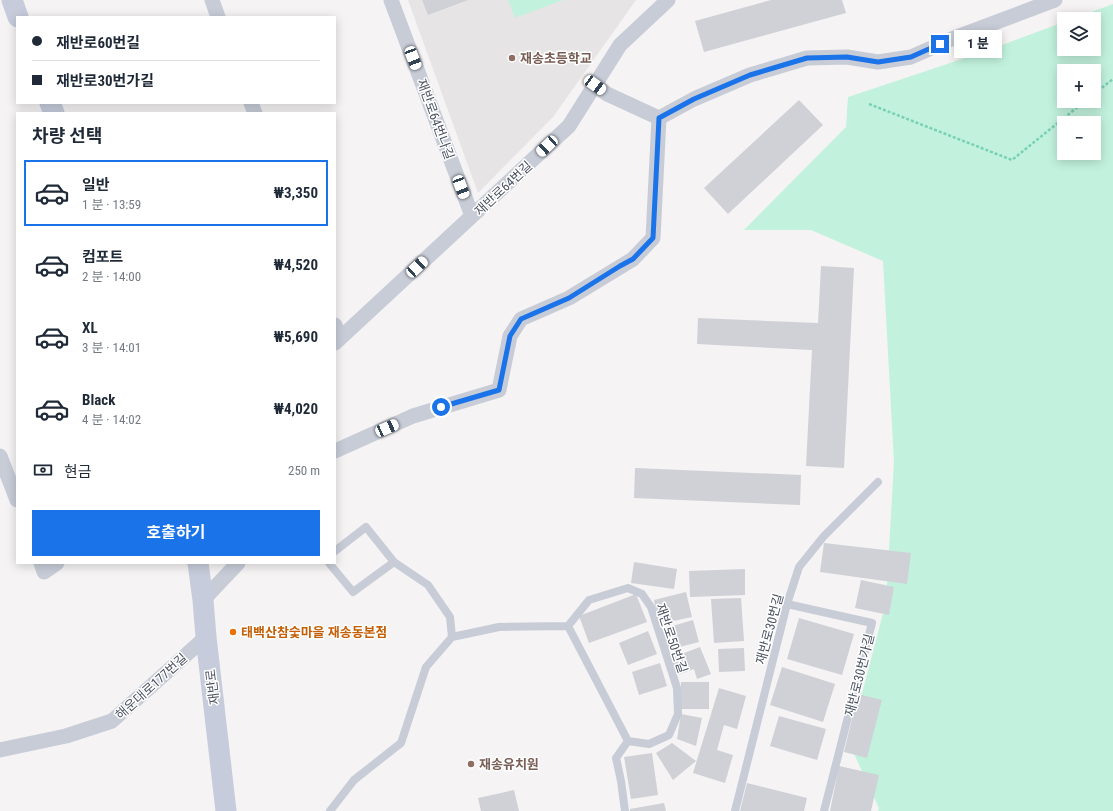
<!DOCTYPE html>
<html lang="ko">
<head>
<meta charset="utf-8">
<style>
	body { margin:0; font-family:"Roboto Condensed","Noto Sans KR",sans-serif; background:#f6f6f7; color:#1f2937; height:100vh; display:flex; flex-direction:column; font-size:15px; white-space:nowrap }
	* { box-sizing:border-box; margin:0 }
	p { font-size:13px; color:#747a83 }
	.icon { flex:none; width:22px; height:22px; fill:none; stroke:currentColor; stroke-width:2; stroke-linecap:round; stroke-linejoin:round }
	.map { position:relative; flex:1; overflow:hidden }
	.panel { position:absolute; left:16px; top:112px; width:320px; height:452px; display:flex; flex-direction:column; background:#fff; border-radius:0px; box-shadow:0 2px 10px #0003 }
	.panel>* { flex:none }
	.top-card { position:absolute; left:16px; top:16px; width:320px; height:88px; border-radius:0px; box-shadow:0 2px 10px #0003; display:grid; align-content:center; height:88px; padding:0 16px; background:#fff }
	.buttons { position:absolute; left:1057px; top:12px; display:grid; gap:8px }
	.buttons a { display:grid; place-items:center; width:44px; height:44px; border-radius:0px; background:#fff; box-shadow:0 2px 10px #0003; font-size:20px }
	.end { position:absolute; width:18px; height:18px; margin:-9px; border:5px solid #1a73e8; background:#fff; box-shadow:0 0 0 2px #fff }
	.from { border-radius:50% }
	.bubble { position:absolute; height:28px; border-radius:0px; background:#fff; box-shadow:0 2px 10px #0003; font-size:13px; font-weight:700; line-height:28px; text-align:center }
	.car { position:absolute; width:12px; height:24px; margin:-12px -6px; border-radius:5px; box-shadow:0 0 3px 1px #0007; background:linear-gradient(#fff 24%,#345 0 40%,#fff 0 76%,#345 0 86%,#fff 0) }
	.top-card b { display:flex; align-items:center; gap:14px; height:38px; font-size:15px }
	.top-card b+b { border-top:1px solid #e0e1e3 }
	.top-card i { width:10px; height:10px; background:#1f2937 }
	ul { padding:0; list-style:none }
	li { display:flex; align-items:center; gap:12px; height:66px; margin:0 8px 6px; padding:0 8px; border:2px solid transparent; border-radius:0px }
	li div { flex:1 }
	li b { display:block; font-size:15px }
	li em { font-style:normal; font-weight:700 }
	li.on { border-color:#1a73e8 }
	li>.icon { width:36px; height:36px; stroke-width:1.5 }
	h2 { padding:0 16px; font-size:18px; line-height:48px }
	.pay { display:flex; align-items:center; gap:10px; height:44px; padding:0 16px; font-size:15px }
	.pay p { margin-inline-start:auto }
	.button { display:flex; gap:8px; margin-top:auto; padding:8px 16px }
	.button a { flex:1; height:46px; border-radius:0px; background:#1a73e8; color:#fff; font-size:16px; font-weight:700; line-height:46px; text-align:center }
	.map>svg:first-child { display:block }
	.education { fill:#e6e4e5 }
	.green { fill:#c2f2dd; fill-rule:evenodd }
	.building { fill:#cfd1d7 }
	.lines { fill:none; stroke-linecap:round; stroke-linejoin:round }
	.path { stroke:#78d1b5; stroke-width:2.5; stroke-dasharray:3 2; stroke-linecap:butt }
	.lane { stroke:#c7ccd7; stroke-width:8 }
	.street { stroke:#c7ccd7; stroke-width:15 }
	.secondary { stroke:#c6ccdb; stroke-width:21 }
	.route { stroke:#1a73e8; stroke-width:5 }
	.education-dot { fill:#8d6e63; stroke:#fff; stroke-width:1.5 }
	.food-dot { fill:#e8710a; stroke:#fff; stroke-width:1.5 }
	.labels { text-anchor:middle; stroke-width:3; stroke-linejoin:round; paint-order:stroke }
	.education-label { font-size:13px; font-weight:bold; fill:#785e54; stroke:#fff; text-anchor:start }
	.street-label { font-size:13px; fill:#4a5261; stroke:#fff }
	.food-label { font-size:13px; font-weight:bold; fill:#c56008; stroke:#fff; text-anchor:start }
</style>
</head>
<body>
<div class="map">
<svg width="1113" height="811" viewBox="0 0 1113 811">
	<rect width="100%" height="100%" fill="#f5f3f3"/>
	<path class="education" d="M408 0H636L553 117 478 193Z"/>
	<path class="green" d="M508 0H563L515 18Z
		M1113 4V811H878L879 808 849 743 886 602 894 462 883 261 811 230H744L846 127 848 97 983 52 1064 22V49H1094V19H1073ZM1064 71H1094V101H1064ZM1064 123H1094V153H1064Z"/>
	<path class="building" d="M422 0H468L428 15Z
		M771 0H842L846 13 704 52 695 21Z
		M799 100 823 125 728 214 704 188Z
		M821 266 854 268 844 468 806 466 812 350 697 344 698 318 818 323Z
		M635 468 801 475 800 505 634 498Z
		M824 543 911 553 907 584 820 572Z
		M634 562 677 569 674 589 631 583Z
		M745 569V595L690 597 689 571Z
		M861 580 894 587 889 615 855 608Z
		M686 592 692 617 664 623 662 616 657 617 654 600Z
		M636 594 647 622 589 643 579 616Z
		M741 598 744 641 714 643 711 599Z
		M799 618 854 634 842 675 787 659Z
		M693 620 699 642 668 650 662 629Z
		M648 631 657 654 628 665 619 643Z
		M700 647 711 674 697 679 694 669 677 675 671 658Z
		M744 648 745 671 719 672 718 649Z
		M660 663 667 686 639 695 632 672Z
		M782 667 835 684 823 722 770 705Z
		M681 682H709V709H681Z
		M719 688 746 696 737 729 724 725 717 750 733 755 725 783 693 773Z
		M858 694 882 700 867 758 844 752Z
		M681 714 702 718 696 746 677 739Z
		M779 716 826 729 817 760 770 746Z
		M672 743 696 761 673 780 656 753Z
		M652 753 658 795 631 799 624 757Z
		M839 766 879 775 871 811H830Z
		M747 783 807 798 804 811H740Z
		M514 790 519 811H481L478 798Z
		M664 803 666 811H630V809Z"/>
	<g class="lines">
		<path class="path" d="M1094 94 1113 79
			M869 104 1012 160 1085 101"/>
		<path class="lane" d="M335 551 366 527 394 562 428 585 450 617 452 637
			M329 563 353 592 394 562
			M787 604 872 623 824 811
			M568 626 589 600 628 588 642 594 651 607 677 688 678 714 669 735 649 744 628 741
			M330 811 354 780 401 743 426 667 452 637 499 627 568 626 628 741 616 758 621 781 625 811
			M735 811 787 604 799 567 824 536 878 482"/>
		<path class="street" d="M212 0 218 17
			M391 0 472 216
			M595 85 607 94 659 118
			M251 103 255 113
			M659 118 694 99 750 75 807 58 847 57 878 62 911 57 954 38 1055 0
			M335 325 340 338
			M335 343 569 126 620 45 668 0
			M335 451 413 416 499 390 510 336 521 319 569 298 633 259 653 238 659 118
			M0 456 17 500
			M41 563 44 572 57 563
			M203 600 238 563
			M0 750 66 736 112 721 206 637"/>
		<path class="secondary" d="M12 0 18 17
			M50 103 54 113
			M198 563 203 600 206 637 226 811"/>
	</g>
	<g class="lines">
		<path class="route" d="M441 407 499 390 510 336 521 319 569 298 620 266 633 259 653 238 659 118 694 99 750 75 807 58 847 57 878 62 911 57 940 44"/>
	</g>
	<g class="education-dot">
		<circle cx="512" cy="58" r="4"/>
		<circle cx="471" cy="764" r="4"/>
	</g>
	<circle class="food-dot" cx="233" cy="632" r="4"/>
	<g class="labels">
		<g class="education-label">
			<text x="520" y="63">재송초등학교</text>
			<text x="479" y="769">재송유치원</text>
		</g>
		<g class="street-label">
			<text transform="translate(436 119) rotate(70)" y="5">재반로64번나길</text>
			<text transform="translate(503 188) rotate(-43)" y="5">재반로64번길</text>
			<text transform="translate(769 629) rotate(-75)" y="5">재반로30번길</text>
			<text transform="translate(672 638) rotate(71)" y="5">재반로50번길</text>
			<text transform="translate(859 675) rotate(-76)" y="5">재반로30번가길</text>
			<text transform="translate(151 686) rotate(-42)" y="5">해운대로177번길</text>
			<text transform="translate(212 687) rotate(-97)" y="5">재반로</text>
		</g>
		<g class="food-label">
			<text x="241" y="637">태백산참숯마을 재송동본점</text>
		</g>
	</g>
</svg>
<div class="buttons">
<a><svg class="icon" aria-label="layers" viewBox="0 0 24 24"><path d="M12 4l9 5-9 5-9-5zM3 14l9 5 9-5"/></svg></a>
<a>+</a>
<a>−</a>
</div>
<i class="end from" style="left:441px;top:407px"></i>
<i class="end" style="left:940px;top:44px"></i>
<div class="bubble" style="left:954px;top:30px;width:48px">1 분</div>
<i class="car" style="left:413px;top:58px;rotate:159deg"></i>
<i class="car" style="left:595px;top:85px;rotate:126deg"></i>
<i class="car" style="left:547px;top:146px;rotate:227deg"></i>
<i class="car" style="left:461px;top:187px;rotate:159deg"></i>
<i class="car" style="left:417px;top:267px;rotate:47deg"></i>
<i class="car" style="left:387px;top:428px;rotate:66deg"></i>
<div class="top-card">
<b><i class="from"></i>재반로60번길</b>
<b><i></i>재반로30번가길</b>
</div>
<section class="panel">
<h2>차량 선택</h2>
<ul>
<li class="on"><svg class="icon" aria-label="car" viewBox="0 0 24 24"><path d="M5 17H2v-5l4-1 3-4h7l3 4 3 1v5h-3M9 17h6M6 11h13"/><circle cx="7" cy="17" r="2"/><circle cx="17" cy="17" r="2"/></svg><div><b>일반</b><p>1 분 · 13:59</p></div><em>₩3,350</em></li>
<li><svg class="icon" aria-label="car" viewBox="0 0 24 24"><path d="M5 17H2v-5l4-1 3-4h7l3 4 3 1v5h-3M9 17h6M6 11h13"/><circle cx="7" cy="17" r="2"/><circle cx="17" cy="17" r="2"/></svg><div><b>컴포트</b><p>2 분 · 14:00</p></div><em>₩4,520</em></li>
<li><svg class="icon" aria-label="car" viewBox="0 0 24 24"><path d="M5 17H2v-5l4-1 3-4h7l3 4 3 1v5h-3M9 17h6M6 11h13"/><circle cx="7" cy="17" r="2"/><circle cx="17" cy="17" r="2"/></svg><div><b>XL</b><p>3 분 · 14:01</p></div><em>₩5,690</em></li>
<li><svg class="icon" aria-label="car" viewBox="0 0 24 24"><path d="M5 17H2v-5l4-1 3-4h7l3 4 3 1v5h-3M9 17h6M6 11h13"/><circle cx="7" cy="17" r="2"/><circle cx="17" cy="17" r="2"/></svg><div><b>Black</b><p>4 분 · 14:02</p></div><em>₩4,020</em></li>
</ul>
<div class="pay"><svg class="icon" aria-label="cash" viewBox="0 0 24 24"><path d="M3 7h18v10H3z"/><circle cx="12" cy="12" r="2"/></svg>현금<p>250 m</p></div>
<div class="button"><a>호출하기</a></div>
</section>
</div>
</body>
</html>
